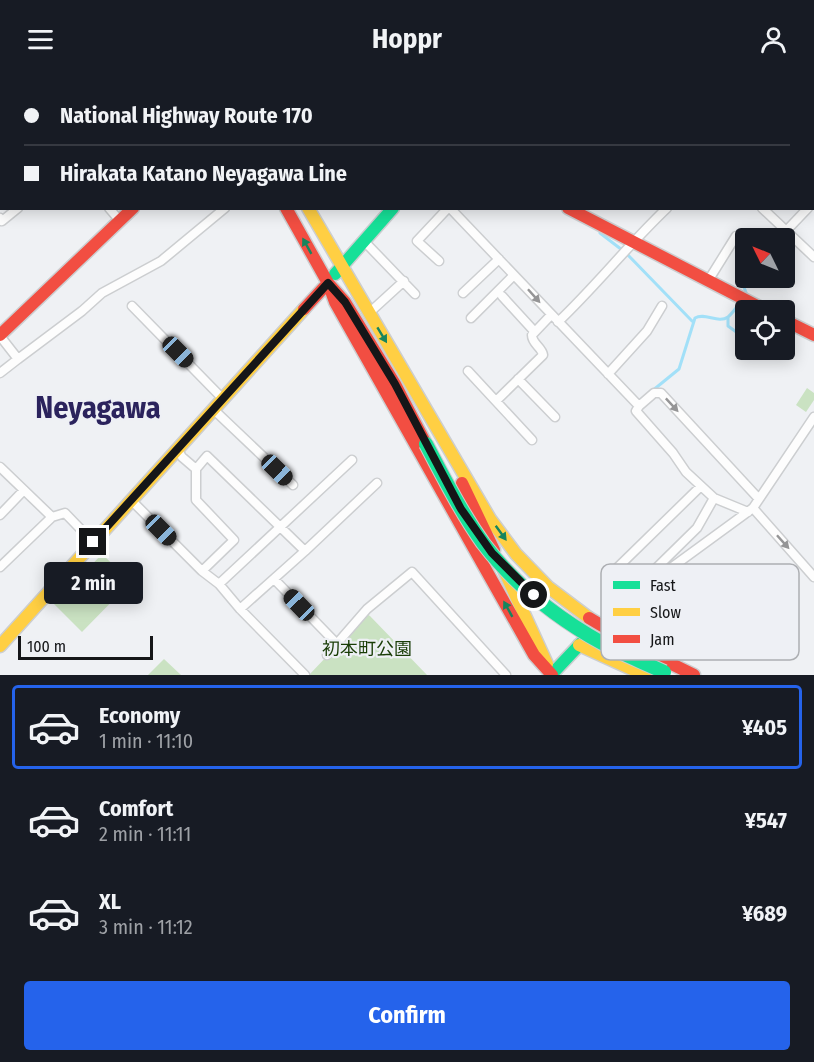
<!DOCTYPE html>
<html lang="en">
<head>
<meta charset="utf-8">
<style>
	body { margin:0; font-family:"Fira Sans Condensed","Noto Sans JP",sans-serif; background:#20242c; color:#f1f3f6; height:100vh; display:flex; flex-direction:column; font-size:22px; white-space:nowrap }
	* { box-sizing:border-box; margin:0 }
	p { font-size:20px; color:#9ea1a6 }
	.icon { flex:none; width:33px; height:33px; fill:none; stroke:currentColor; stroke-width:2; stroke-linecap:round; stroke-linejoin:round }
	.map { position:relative; height:597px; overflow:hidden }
	.sheet { display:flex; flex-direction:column; background:#171b24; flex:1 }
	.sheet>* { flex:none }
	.banner { position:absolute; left:0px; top:0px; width:814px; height:132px; box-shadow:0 3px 15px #0003; display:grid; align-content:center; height:132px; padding:0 24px; background:#171b24 }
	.needle { width:39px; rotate:313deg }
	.buttons { position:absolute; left:735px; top:150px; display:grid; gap:12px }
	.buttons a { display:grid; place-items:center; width:60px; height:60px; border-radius:6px; background:#171b24; box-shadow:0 3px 15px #0003; font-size:30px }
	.scale { position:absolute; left:18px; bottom:15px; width:135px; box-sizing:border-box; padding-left:6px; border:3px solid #151618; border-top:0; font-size:16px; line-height:21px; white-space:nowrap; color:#151618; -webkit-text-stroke:4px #eef0f5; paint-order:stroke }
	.end { position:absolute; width:27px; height:27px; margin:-14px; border:8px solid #151618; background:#fff; box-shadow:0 0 0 3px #fff }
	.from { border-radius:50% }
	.bubble { position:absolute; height:42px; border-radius:6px; background:#171b24; box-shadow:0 3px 15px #0003; font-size:20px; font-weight:700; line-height:42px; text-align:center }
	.car { position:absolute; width:18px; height:36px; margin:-18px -9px; border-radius:8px; box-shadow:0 0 4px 2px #0007; background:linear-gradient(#222 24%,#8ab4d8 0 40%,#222 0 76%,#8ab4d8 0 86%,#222 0) }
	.banner b { display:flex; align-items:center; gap:21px; height:57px; font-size:22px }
	.banner b+b { border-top:2px solid #363941 }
	.banner i { width:15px; height:15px; background:#f1f3f6 }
	ul { padding:10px 0 0; list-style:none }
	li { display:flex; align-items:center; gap:18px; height:84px; margin:0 12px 9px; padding:0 12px; border:3px solid transparent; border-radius:6px }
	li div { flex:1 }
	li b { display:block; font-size:22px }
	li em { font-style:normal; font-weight:700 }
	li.active { border-color:#2563eb }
	li>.icon { width:54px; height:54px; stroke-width:1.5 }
	.primary-button { display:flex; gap:12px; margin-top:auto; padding:12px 24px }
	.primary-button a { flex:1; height:69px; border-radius:6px; background:#2563eb; color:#fff; font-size:24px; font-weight:700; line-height:69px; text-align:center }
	header { display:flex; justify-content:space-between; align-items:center; height:78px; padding:0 24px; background:#171b24; font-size:27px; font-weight:700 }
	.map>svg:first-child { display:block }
	.green { fill:#cae2c2 }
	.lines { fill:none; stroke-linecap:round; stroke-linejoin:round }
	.stream { stroke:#a2e0f8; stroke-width:3 }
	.street-casing { stroke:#ccced0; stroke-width:11 }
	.fast-casing { stroke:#ccced0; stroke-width:15 }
	.slow-casing { stroke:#ccced0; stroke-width:15 }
	.jam-casing { stroke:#ccced0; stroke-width:15 }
	.street { stroke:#fdfdfd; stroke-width:8 }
	.fast { stroke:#16e098; stroke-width:12 }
	.slow { stroke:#ffcf43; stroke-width:12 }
	.jam { stroke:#f24e42; stroke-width:12 }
	.fast-bridge-casing { stroke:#cbcccd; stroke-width:16; stroke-linecap:butt }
	.fast-bridge { stroke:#16e098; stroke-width:14 }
	.oneway { fill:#16855e }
	.oneway2 { fill:#959596 }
	.route { stroke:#151618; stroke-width:8 }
	.labels { text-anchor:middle; stroke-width:4.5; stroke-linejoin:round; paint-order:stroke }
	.park-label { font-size:18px; fill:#193d06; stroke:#eef0f5 }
	.town-label { font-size:30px; font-weight:bold; fill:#2b235d; stroke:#eef0f5 }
	.key { fill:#eef0f5; stroke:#adafb3; stroke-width:1.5 }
	.key-label { font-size:16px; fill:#151618 }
</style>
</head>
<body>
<header><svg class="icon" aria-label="menu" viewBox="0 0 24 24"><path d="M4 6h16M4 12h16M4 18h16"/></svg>Hoppr<svg class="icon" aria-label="person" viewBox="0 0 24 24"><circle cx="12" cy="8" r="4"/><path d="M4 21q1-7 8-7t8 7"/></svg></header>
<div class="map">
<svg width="814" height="597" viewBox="0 0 814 597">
	<rect width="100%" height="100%" fill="#eff1f4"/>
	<path class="green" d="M807 310 814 315V322L806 334 796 327Z
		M102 476 131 504 82 554 54 526Z
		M367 536 370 538 427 597H309Z
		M164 581 181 597H148Z"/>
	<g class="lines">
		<path class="stream" d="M388 2 389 0
			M600 155 626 175 692 243
			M778 160 784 154
			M746 190 740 199 747 217
			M728 239V248L746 261
			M652 313 679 291 695 240C705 234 718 246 728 239 733 235 737 228 741 224"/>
		<g class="street-casing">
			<path id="street" d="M80 0 81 2
				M324 0 326 2
				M635 0 636 2
				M761 0 764 2
				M579 2 581 0
				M623 2 625 0
				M745 2 746 0
				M771 2 772 0
				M0 12 2 14
				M0 36 2 35
				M813 41 814 42
				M0 93 2 92
				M109 130 120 143
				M450 130 639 328 654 315H661L759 421
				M762 130 814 179
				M0 140 2 143 18 130
				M786 153 808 130
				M363 162 415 216
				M439 183 417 163 448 130
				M708 203 736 158
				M463 215 499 181
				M502 218 534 253
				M132 228 223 321
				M369 235 404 203
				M471 240 514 197
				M558 244C596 208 628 167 667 130
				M0 258 18 281 0 295
				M18 281 82 233 102 215 161 183 225 130
				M468 293 532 362
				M608 296 647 253 662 228
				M518 301 555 339
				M496 323 543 277C542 269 532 266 532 257L551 237
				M639 328 636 333 673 375 686 394 714 420 748 434
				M213 331 293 407
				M177 371 182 379 196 391V422L234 462 202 493
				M0 389 52 439 65 435 93 464
				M196 391 207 378 305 473 240 531
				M132 423 202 493 219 506 240 531 305 597
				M753 430 814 499
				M0 437 24 412
				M305 473 377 405
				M0 489 52 439
				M616 491 701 408
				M274 501 337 566
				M657 502 667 517 698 547
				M219 506 352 382
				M599 547 623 525 753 430 814 339
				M661 560 623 525 639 507 697 450 714 420
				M327 577 367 531 412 494 506 597"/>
		</g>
		<g class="fast-casing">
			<path id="fast" d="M208 0 209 2
				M515 2 517 0
				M335 196 393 130
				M551 597 585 561"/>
		</g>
		<g class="slow-casing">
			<path id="slow" d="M258 2 260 0
				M308 130 490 441 516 476 548 509 589 540
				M504 492 547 586
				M579 567 645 597
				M0 568 304 231"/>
		</g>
		<g class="jam-casing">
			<path id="jam" d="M234 0 235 2
				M286 130 328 205 345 224 395 306 426 366
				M568 130 765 232
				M304 231 328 205 335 224 534 577 552 597
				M784 242 814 257
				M0 257 133 130
				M462 405 494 472
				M589 540 643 572 694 597"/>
		</g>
		<use href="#street" class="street"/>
		<use href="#fast" class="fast"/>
		<use href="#slow" class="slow"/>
		<use href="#jam" class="jam"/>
		<g class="fast-bridge-casing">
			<path id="fast-bridge" d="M426 366C444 400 461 434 483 465 514 506 557 540 602 565 622 576 643 584 664 594"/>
		</g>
		<use href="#fast-bridge" class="fast-bridge"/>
	</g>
	<defs><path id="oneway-solid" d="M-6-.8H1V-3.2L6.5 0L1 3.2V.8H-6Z" transform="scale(1.5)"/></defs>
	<g class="oneway">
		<use href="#oneway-solid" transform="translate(307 168) rotate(-119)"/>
		<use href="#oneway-solid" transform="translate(382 257) rotate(59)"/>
		<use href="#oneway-solid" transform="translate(501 455) rotate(54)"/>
		<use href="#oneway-solid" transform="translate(508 531) rotate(-119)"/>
	</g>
	<g class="oneway2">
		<use href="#oneway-solid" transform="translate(534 218) rotate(48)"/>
		<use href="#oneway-solid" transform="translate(672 327) rotate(47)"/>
		<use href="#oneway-solid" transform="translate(783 464) rotate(48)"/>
	</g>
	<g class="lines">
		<path class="route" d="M93 464 328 205 345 224 395 306 461 431 492 475 534 517"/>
	</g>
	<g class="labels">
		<g class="park-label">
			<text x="367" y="577">初本町公園</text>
		</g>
		<g class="town-label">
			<text x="98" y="340">Neyagawa</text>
		</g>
	</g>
	<rect x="601" y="486" width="198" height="96" rx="9" class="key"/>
	<rect x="613" y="503" width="27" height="8" fill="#16e098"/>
	<rect x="613" y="530" width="27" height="8" fill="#ffcf43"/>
	<rect x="613" y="557" width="27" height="8" fill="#f24e42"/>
	<g class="key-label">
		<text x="650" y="513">Fast</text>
		<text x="650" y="540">Slow</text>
		<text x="650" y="567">Jam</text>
	</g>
</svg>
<div class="buttons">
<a><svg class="needle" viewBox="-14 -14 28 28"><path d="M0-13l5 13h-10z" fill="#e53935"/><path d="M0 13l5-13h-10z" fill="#9ea1a6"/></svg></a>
<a><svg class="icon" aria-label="locate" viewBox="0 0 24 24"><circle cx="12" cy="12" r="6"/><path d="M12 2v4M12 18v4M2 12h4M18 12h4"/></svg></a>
</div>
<div class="scale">100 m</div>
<i class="end from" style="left:534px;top:517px"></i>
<i class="end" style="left:93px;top:464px"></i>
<div class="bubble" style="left:44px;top:484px;width:99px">2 min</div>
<i class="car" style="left:178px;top:274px;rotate:135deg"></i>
<i class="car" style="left:277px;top:392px;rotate:134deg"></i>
<i class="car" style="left:161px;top:452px;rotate:135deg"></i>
<i class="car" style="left:299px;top:527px;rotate:316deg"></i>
<div class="banner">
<b><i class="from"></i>National Highway Route 170</b>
<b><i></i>Hirakata Katano Neyagawa Line</b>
</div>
</div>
<section class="sheet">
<ul>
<li class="active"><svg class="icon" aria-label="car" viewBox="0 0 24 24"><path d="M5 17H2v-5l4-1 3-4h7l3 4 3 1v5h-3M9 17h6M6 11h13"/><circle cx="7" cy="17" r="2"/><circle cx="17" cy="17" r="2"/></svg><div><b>Economy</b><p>1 min · 11:10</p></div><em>¥405</em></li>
<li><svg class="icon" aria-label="car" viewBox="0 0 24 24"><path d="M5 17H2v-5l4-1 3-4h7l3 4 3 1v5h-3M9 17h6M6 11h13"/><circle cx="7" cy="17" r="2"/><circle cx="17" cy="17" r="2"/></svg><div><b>Comfort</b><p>2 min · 11:11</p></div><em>¥547</em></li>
<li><svg class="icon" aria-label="car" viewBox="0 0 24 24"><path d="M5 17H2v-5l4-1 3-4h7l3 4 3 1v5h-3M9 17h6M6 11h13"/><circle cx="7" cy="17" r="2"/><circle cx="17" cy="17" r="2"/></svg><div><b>XL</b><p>3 min · 11:12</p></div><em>¥689</em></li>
</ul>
<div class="primary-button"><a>Confirm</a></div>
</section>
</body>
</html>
